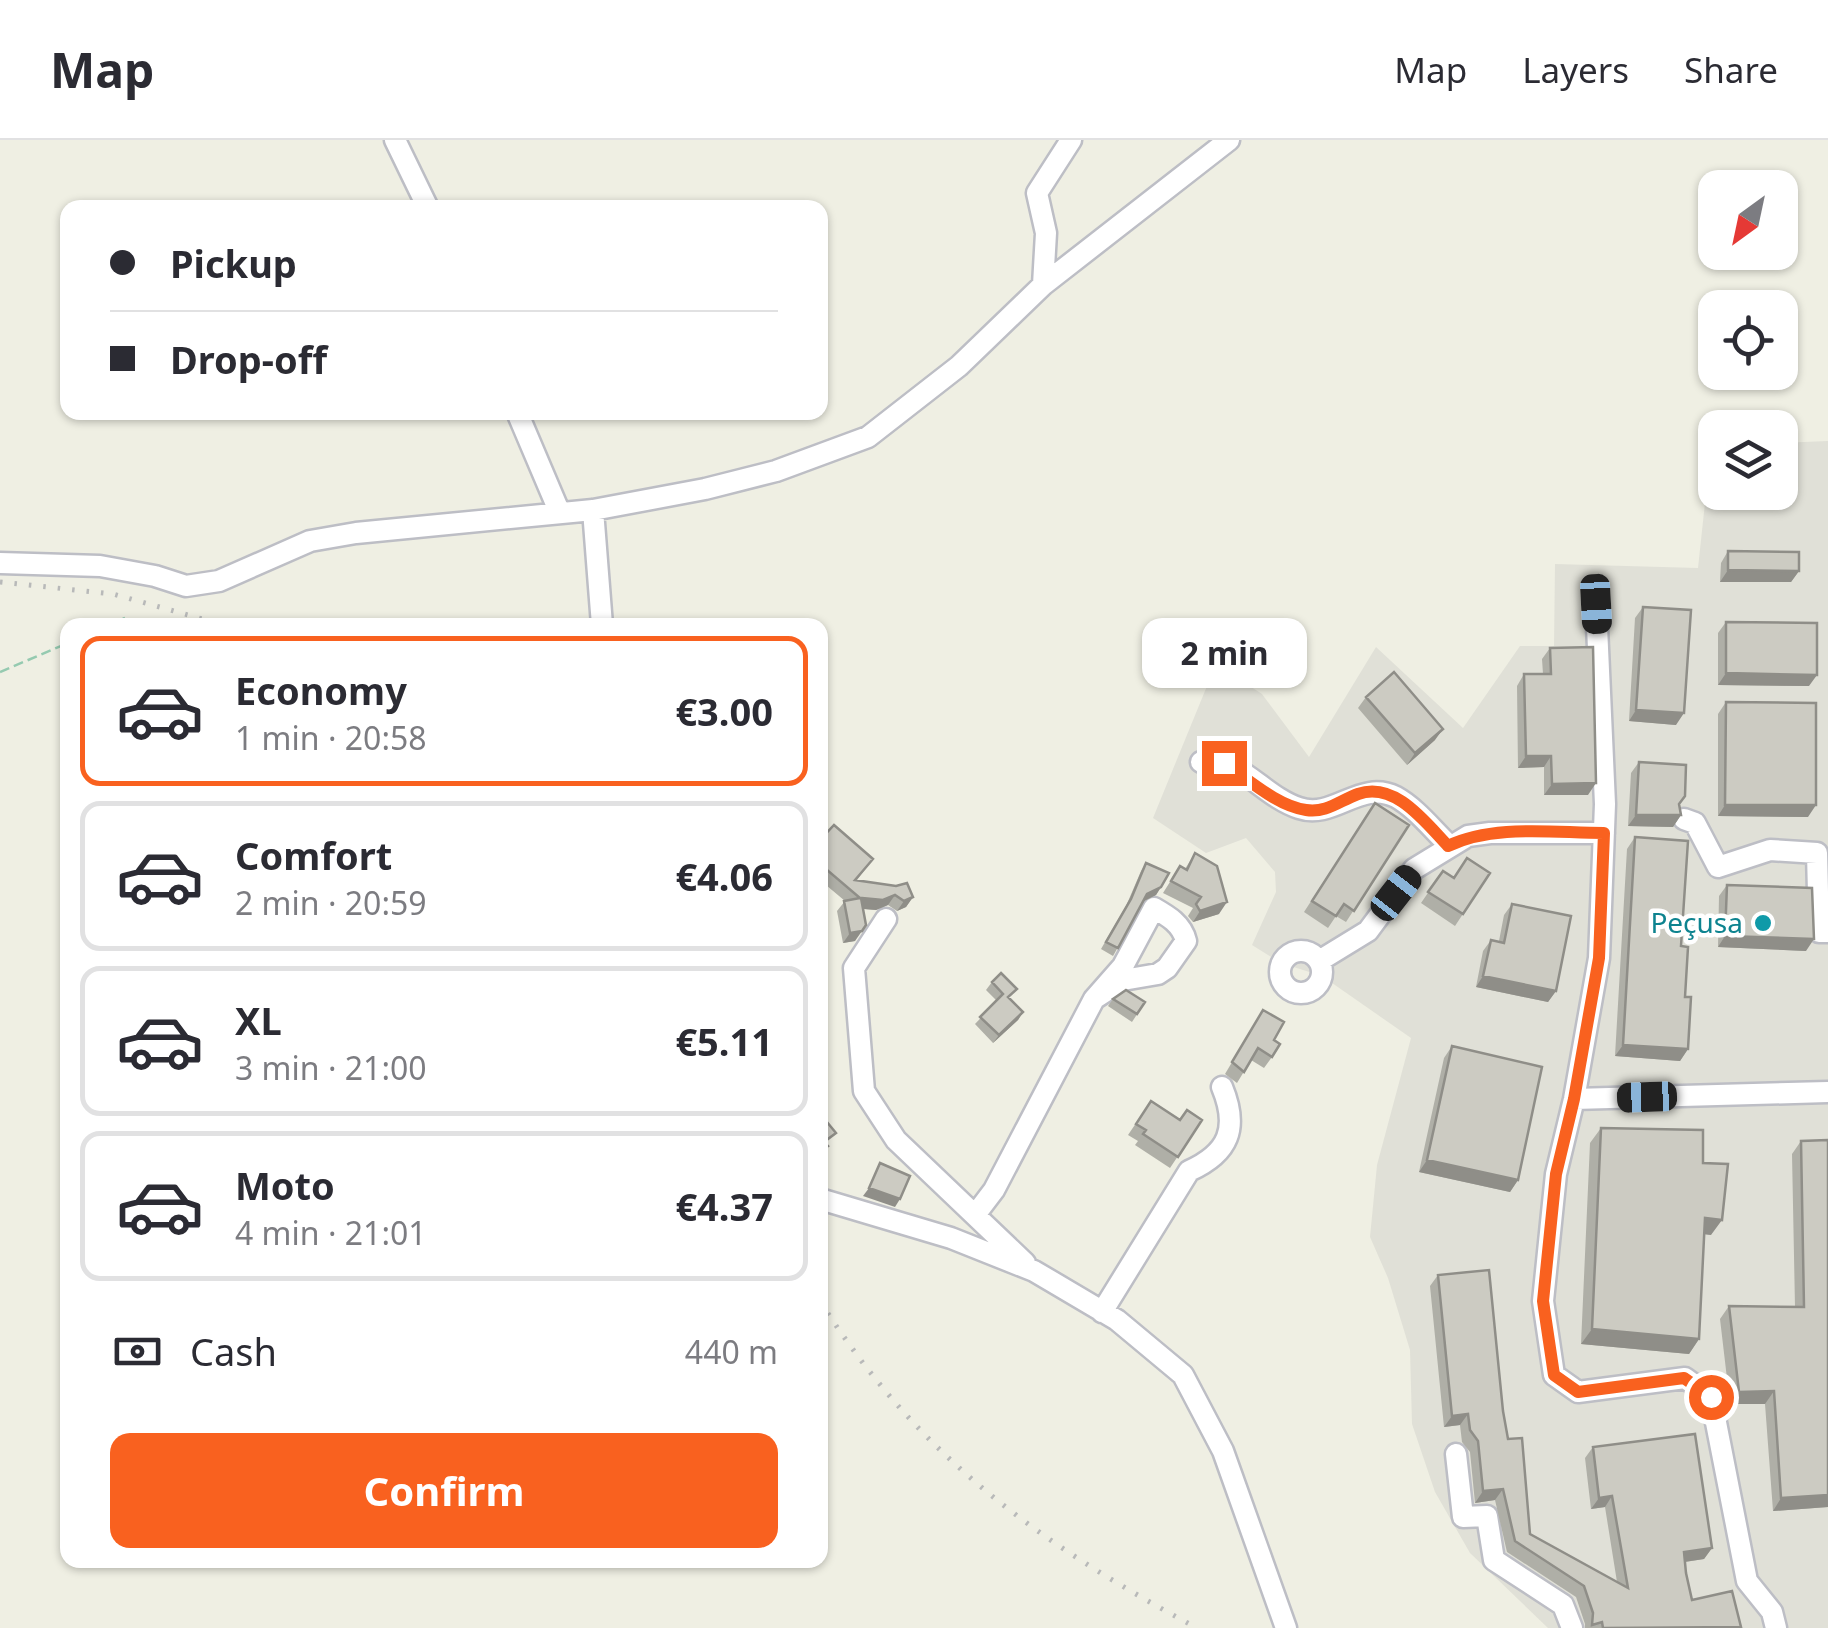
<!DOCTYPE html>
<html lang="en">
<head>
<meta charset="utf-8">
<style>
	body { margin:0; font-family:"Noto Sans",sans-serif; background:#f2f2f3; color:#2b2b33; height:100vh; display:flex; flex-direction:column; font-size:38px; white-space:nowrap }
	* { box-sizing:border-box; margin:0 }
	p { font-size:32px; color:#7c7c81 }
	.icon { flex:none; width:55px; height:55px; fill:none; stroke:currentColor; stroke-width:2; stroke-linecap:round; stroke-linejoin:round }
	.map { position:relative; flex:1; overflow:hidden }
	.panel { position:absolute; left:60px; top:478px; width:768px; height:950px; display:flex; flex-direction:column; background:#fff; border-radius:20px; box-shadow:0 2px 8px #0004 }
	.panel>* { flex:none }
	.hud { position:absolute; left:60px; top:60px; width:768px; height:220px; border-radius:20px; box-shadow:0 2px 8px #0004; display:grid; align-content:center; height:220px; padding:0 50px; background:#fff }
	.needle { width:65px; rotate:213deg }
	.fabs { position:absolute; left:1698px; top:30px; display:grid; gap:20px }
	.fabs a { display:grid; place-items:center; width:100px; height:100px; border-radius:20px; background:#fff; box-shadow:0 2px 8px #0004; font-size:50px }
	.end { position:absolute; width:45px; height:45px; margin:-22px; border:12px solid #f9611f; background:#fff; box-shadow:0 0 0 5px #fff }
	.from { border-radius:50% }
	.bubble { position:absolute; height:70px; border-radius:20px; background:#fff; box-shadow:0 2px 8px #0004; font-size:32px; font-weight:700; line-height:70px; text-align:center }
	.car { position:absolute; width:30px; height:60px; margin:-30px -15px; border-radius:12px; box-shadow:0 0 8px 2px #0007; background:linear-gradient(#222 24%,#8ab4d8 0 40%,#222 0 76%,#8ab4d8 0 86%,#222 0) }
	.hud b { display:flex; align-items:center; gap:35px; height:95px; font-size:38px }
	.hud b+b { border-top:2px solid #e1e1e2 }
	.hud i { width:25px; height:25px; background:#2b2b33 }
	ul { padding:18px 0 0; list-style:none }
	li { display:flex; align-items:center; gap:30px; height:150px; margin:0 20px 15px; padding:0 30px; border:5px solid #e1e1e2; border-radius:20px }
	li div { flex:1 }
	li b { display:block; font-size:38px }
	li em { font-style:normal; font-weight:700 }
	li.selected { border-color:#f9611f }
	li>.icon { width:90px; height:90px; stroke-width:1.5 }
	.pay { display:flex; align-items:center; gap:25px; height:110px; padding:0 50px; font-size:38px }
	.pay p { margin-inline-start:auto }
	.action { display:flex; gap:20px; margin-top:auto; padding:20px 50px }
	.action a { flex:1; height:115px; border-radius:20px; background:#f9611f; color:#fff; font-size:40px; font-weight:700; line-height:115px; text-align:center }
	header { display:flex; align-items:center; gap:60px; box-sizing:border-box; height:140px; padding:0 50px; background:#fff; border-bottom:2px solid #e1e1e2 }
	header strong { font-size:48px }
	nav { display:flex; gap:55px; margin-inline-start:auto; font-size:35px }
	.map>svg:first-child { display:block }
	.industrial { fill:#e0e0d7 }
	.lines { fill:none; stroke-linecap:round; stroke-linejoin:round }
	.minor-casing { stroke:#bdbec5; stroke-width:25 }
	.path { stroke:#95cab0; stroke-width:2.5; stroke-dasharray:10 5; stroke-linecap:butt }
	.minor { stroke:#fff; stroke-width:20 }
	.rail { stroke:#b8b9b9; stroke-width:5; stroke-dasharray:2.5 12; stroke-linecap:butt }
	.wall { fill:#afafa7 }
	.shaded-wall { fill:#8f8e88 }
	.building { fill:#cccbc2; stroke:#8f8e88; stroke-width:2.5 }
	.route { stroke:#f9611f; stroke-width:12 }
	.culture-dot { fill:#0f9aa8; stroke:#fff; stroke-width:4 }
	.labels { text-anchor:middle; stroke-width:9; stroke-linejoin:round; paint-order:stroke }
	.culture-label { font-size:28px; fill:#0d838f; stroke:#fff; text-anchor:end }
</style>
</head>
<body>
<header>
<strong>Map</strong>
<nav><a>Map</a><a>Layers</a><a>Share</a></nav>
</header>
<div class="map">
<svg width="1828" height="1488" viewBox="0 0 1828 1488">
	<rect width="100%" height="100%" fill="#efefe3"/>
	<path class="industrial" d="M1828 301V1488H1548L1470 1413 1435 1352 1412 1284 1410 1210 1388 1138 1370 1097 1377 1025 1411 898 1322 836 1281 823 1252 805 1276 752 1275 732 1246 698 1206 713 1153 678 1216 524 1262 554 1309 617 1376 507 1463 588 1520 506H1554L1555 424 1698 428 1711 307 1715 306V352H1780V303Z"/>
	<g class="lines">
		<g class="minor-casing">
			<path id="minor" d="M395 0 428 68
				M1043 145 1046 93 1037 53 1071 0
				M517 272 559 371
				M593 370 602 485
				M0 423 100 426 155 436 186 446 219 441 310 401 356 393 593 370 705 349 776 331 868 297 959 226 1043 145 1229 0
				M1596 464 1605 664 1599 818 1574 959 1556 1034 1543 1161 1554 1235 1578 1252 1685 1238 1711 1257 1747 1441 1772 1472 1776 1488
				M1201 622C1208 622 1218 621 1225 624 1251 633 1271 659 1299 668 1334 680 1360 639 1396 657 1416 668 1433 690 1449 705
				M1684 679 1695 683 1718 727 1770 710 1817 713 1819 792H1828
				M886 779 854 828 864 951 896 1000 1025 1123
				M1280 832a21 21 0 1 1 42 0a21 21 0 1 1-42 0Z
				M1319 821 1368 791 1414 729 1468 696 1490 693H1604
				M1574 959 1828 952
				M820 1059 951 1098 1034 1131 1117 1180 1183 1235 1223 1311 1286 1488
				M975 1075 994 1050 1094 859 1123 840 1158 834 1167 828 1186 801C1182 784 1168 776 1154 768L1123 826 1094 859
				M1102 1172 1189 1031C1229 1013 1239 988 1222 947
				M1456 1314 1463 1377 1487 1376 1494 1420 1563 1465 1572 1488"/>
		</g>
		<path class="path" d="M109 485 125 478
			M0 532 68 503"/>
		<use href="#minor" class="minor"/>
		<path class="rail" d="M0 442 113 454 224 485
			M820 1161C918 1316 1038 1403 1197 1488"/>
	</g>
	<path class="wall" d="M1728 411 1799 431 1791 442H1720L1721 423Z
		M1643 467 1676 585 1629 581 1635 478Z
		M1726 482 1809 546 1718 545V493Z
		M1550 508 1588 655H1544V627L1518 628 1517 546 1524 534H1543L1542 519Z
		M1366 557 1435 600 1407 625 1358 568Z
		M1726 562 1808 677 1718 676V574Z
		M1639 622 1679 664 1681 675 1673 687 1628 686 1631 633Z
		M1375 663 1409 685 1346 782 1336 776 1328 788 1304 772Z
		M1635 697 1681 806 1688 909 1680 921 1615 916 1627 709Z
		M820 700 873 719 857 740 913 757 906 767 897 771 888 765 876 770 863 769 855 801 843 803 837 771 845 761 820 740Z
		M1195 713 1219 774 1193 782 1188 776 1193 768 1163 753 1180 726 1185 729Z
		M1146 723 1161 747 1156 755 1144 761 1113 816 1101 809 1126 766 1141 731Z
		M1443 731 1453 738 1490 733 1455 786 1421 763Z
		M1727 745 1806 811 1718 807 1719 756Z
		M1512 764 1556 851 1548 862 1476 847 1483 811 1491 800 1499 801 1504 775Z
		M992 842 1023 872 1018 880 993 903 975 884 997 861 986 850Z
		M1113 859 1145 862 1132 882 1108 866Z
		M1263 870 1272 917 1264 928 1251 920 1237 943 1225 934Z
		M1452 906 1518 1040 1510 1052 1419 1032 1444 918Z
		M1151 961 1180 980H1202L1170 1028 1135 1005 1138 1001 1128 995Z
		M1601 988 1703 1023 1711 1095 1704 1094 1699 1199 1689 1214 1581 1204 1590 1003Z
		M1828 1000V1367L1773 1371 1765 1264H1730L1720 1179 1729 1166 1795 1167 1792 1014 1801 1001Z
		M1438 1135 1503 1271 1508 1299 1530 1394 1617 1442 1605 1367 1591 1369 1585 1318 1593 1307 1712 1408 1704 1419 1685 1422 1686 1433 1692 1460 1740 1488H1585V1484L1576 1457 1507 1412 1495 1360 1475 1363 1470 1312 1462 1302 1460 1285 1444 1287 1430 1146Z"/>
	<path class="shaded-wall" d="M1728 430 1799 431 1791 442H1720Z
		M1726 533 1817 535 1809 546 1718 545Z
		M1636 570 1684 573 1676 585 1629 581Z
		M1443 589 1435 600 1407 625 1415 613Z
		M1526 616H1551L1544 627 1518 628Z
		M1596 643 1588 655H1544L1552 644Z
		M1725 665H1816L1808 677 1718 676Z
		M1636 675H1681L1673 687 1628 686Z
		M1161 747 1156 755 1142 762 1147 754Z
		M895 755 888 765 876 770 854 768 861 758Z
		M913 757 906 767 897 771 904 761Z
		M1227 762 1219 774 1193 782 1200 771Z
		M862 791 855 801 843 803 850 793Z
		M1725 796 1814 799 1806 811 1718 807Z
		M1483 836 1556 851 1548 862 1476 847Z
		M1023 872 1018 880 993 903 999 895Z
		M1623 905 1688 909 1680 921 1615 916Z
		M1427 1020 1518 1040 1510 1052 1419 1032Z
		M869 1048 900 1059 895 1067 863 1056Z
		M1705 1078 1722 1080 1711 1095 1695 1093Z
		M1592 1189 1699 1199 1689 1214 1581 1204Z
		M1774 1251 1765 1264H1730L1739 1252Z
		M1468 1274 1460 1285 1444 1287 1452 1276Z
		M1503 1349 1495 1360 1475 1363 1483 1351Z
		M1828 1355V1367L1773 1371 1781 1358Z
		M1612 1356 1605 1367 1591 1369 1599 1358Z
		M1712 1408 1704 1419 1677 1423 1684 1412Z"/>
	<path class="building" d="M1728 411 1799 412V431L1728 430Z
		M1643 467 1691 470 1684 573 1636 570Z
		M1726 482 1817 483V535L1726 533Z
		M1593 507 1596 643 1552 644 1551 616H1526L1524 534H1551L1550 508Z
		M1394 532 1443 589 1415 613 1366 557Z
		M1726 562 1816 563V665H1725Z
		M1639 622 1686 625 1685 656 1679 664 1681 675H1636Z
		M1375 663 1409 685 1354 771 1344 764 1336 776 1312 761Z
		M834 685 873 719 855 740 896 746 907 743 913 757 904 761 895 755 883 760 861 758 866 785 862 791 850 793 844 761 860 758 820 724V700Z
		M1635 697 1688 701 1681 806 1688 807 1685 857H1691L1688 909 1623 905Z
		M1195 713 1217 726 1227 762 1200 771 1196 764 1201 757 1171 741 1180 726 1187 730Z
		M1467 718 1490 733 1463 774 1428 752 1443 731 1454 738Z
		M1146 723 1169 733 1161 747 1147 754 1118 808 1106 802 1131 759Z
		M1727 745 1812 748 1814 799 1725 796Z
		M1512 764 1571 776 1556 851 1483 836 1491 800 1504 803Z
		M1001 833 1017 849 1008 857 1023 872 999 895 980 877 1003 854 992 842Z
		M1126 850 1145 862 1137 874 1113 859Z
		M1263 870 1284 882 1274 900 1280 904 1272 917 1258 908 1244 932 1232 922Z
		M1452 906 1542 927 1518 1040 1427 1020Z
		M1151 961 1180 980 1187 970 1202 980 1178 1017 1143 994 1146 990 1136 984Z
		M822 976 836 993 824 1002 828 1006 820 1012V977Z
		M1601 988 1703 990V1023L1728 1024 1722 1080 1705 1078 1699 1199 1592 1189Z
		M1828 1000V1355L1781 1358 1774 1251 1739 1252 1729 1166 1804 1167 1801 1001Z
		M880 1023 910 1036 900 1059 869 1048Z
		M1489 1130 1503 1271 1508 1299 1522 1298 1530 1394 1628 1448 1612 1356 1599 1358 1593 1307 1695 1294 1712 1408 1684 1412 1686 1433 1692 1460 1732 1451 1741 1487 1603 1488 1602 1482 1592 1485 1593 1473 1584 1446 1515 1401 1503 1349 1483 1351 1478 1301 1470 1290 1468 1274 1452 1276 1438 1135Z"/>
	<g class="lines">
		<path class="route" d="M1224 623C1248 639 1277 666 1306 670 1327 673 1339 661 1358 654 1395 641 1425 682 1448 706 1494 684 1554 693 1604 693L1599 818 1574 959 1556 1034 1543 1161 1554 1235 1578 1252 1684 1238 1711 1257"/>
	</g>
	<circle class="culture-dot" cx="1763" cy="783" r="10"/>
	<g class="labels">
		<g class="culture-label">
			<text x="1743" y="793">Peçusa</text>
		</g>
	</g>
</svg>
<div class="fabs">
<a><svg class="needle" viewBox="-14 -14 28 28"><path d="M0-13l5 13h-10z" fill="#e53935"/><path d="M0 13l5-13h-10z" fill="#7c7c81"/></svg></a>
<a><svg class="icon" aria-label="locate" viewBox="0 0 24 24"><circle cx="12" cy="12" r="6"/><path d="M12 2v4M12 18v4M2 12h4M18 12h4"/></svg></a>
<a><svg class="icon" aria-label="layers" viewBox="0 0 24 24"><path d="M12 4l9 5-9 5-9-5zM3 14l9 5 9-5"/></svg></a>
</div>
<i class="end from" style="left:1711px;top:1257px"></i>
<i class="end" style="left:1224px;top:623px"></i>
<div class="bubble" style="left:1142px;top:478px;width:165px">2 min</div>
<i class="car" style="left:1596px;top:464px;rotate:177deg"></i>
<i class="car" style="left:1396px;top:753px;rotate:38deg"></i>
<i class="car" style="left:1647px;top:957px;rotate:268deg"></i>
<div class="hud">
<b><i class="from"></i>Pickup</b>
<b><i></i>Drop-off</b>
</div>
<section class="panel">
<ul>
<li class="selected"><svg class="icon" aria-label="car" viewBox="0 0 24 24"><path d="M5 17H2v-5l4-1 3-4h7l3 4 3 1v5h-3M9 17h6M6 11h13"/><circle cx="7" cy="17" r="2"/><circle cx="17" cy="17" r="2"/></svg><div><b>Economy</b><p>1 min · 20:58</p></div><em>€3.00</em></li>
<li><svg class="icon" aria-label="car" viewBox="0 0 24 24"><path d="M5 17H2v-5l4-1 3-4h7l3 4 3 1v5h-3M9 17h6M6 11h13"/><circle cx="7" cy="17" r="2"/><circle cx="17" cy="17" r="2"/></svg><div><b>Comfort</b><p>2 min · 20:59</p></div><em>€4.06</em></li>
<li><svg class="icon" aria-label="car" viewBox="0 0 24 24"><path d="M5 17H2v-5l4-1 3-4h7l3 4 3 1v5h-3M9 17h6M6 11h13"/><circle cx="7" cy="17" r="2"/><circle cx="17" cy="17" r="2"/></svg><div><b>XL</b><p>3 min · 21:00</p></div><em>€5.11</em></li>
<li><svg class="icon" aria-label="car" viewBox="0 0 24 24"><path d="M5 17H2v-5l4-1 3-4h7l3 4 3 1v5h-3M9 17h6M6 11h13"/><circle cx="7" cy="17" r="2"/><circle cx="17" cy="17" r="2"/></svg><div><b>Moto</b><p>4 min · 21:01</p></div><em>€4.37</em></li>
</ul>
<div class="pay"><svg class="icon" aria-label="cash" viewBox="0 0 24 24"><path d="M3 7h18v10H3z"/><circle cx="12" cy="12" r="2"/></svg>Cash<p>440 m</p></div>
<div class="action"><a>Confirm</a></div>
</section>
</div>
</body>
</html>
